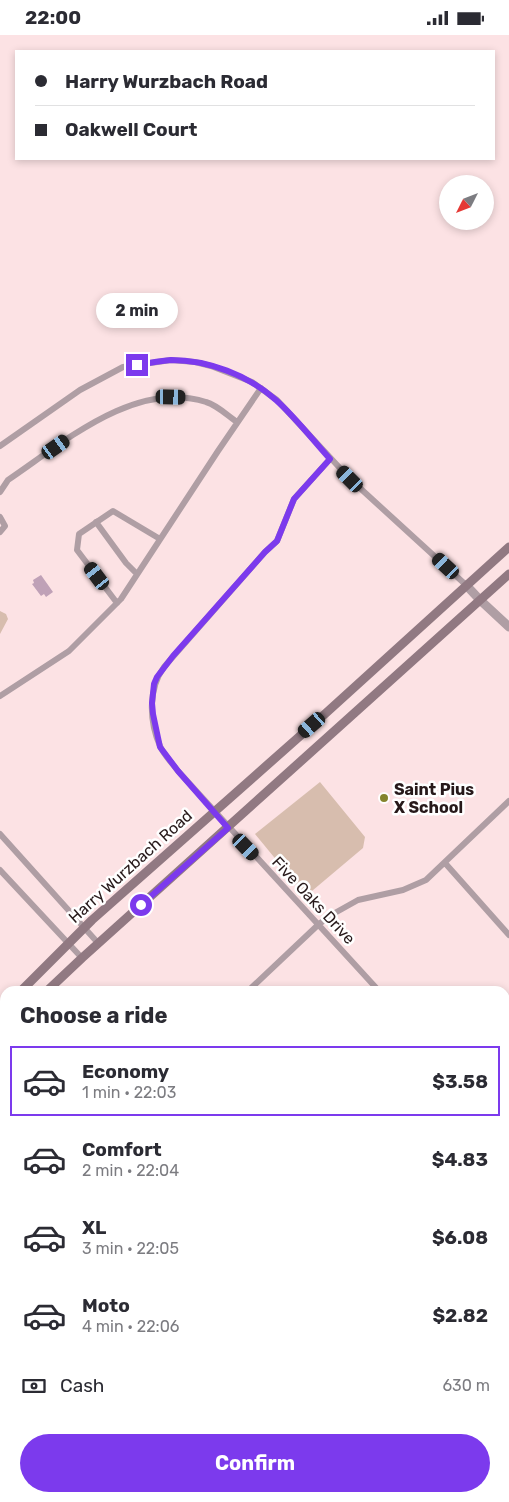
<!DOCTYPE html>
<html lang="en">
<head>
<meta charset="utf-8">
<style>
	body { margin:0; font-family:Rubik,sans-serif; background:#f2f2f3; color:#2b2b33; height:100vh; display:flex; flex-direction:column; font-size:19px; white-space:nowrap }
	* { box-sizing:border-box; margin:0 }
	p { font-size:16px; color:#7c7c81 }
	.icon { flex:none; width:28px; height:28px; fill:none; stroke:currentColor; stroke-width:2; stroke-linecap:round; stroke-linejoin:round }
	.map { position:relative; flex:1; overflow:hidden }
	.details { position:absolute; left:0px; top:951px; width:510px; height:516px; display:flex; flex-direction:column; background:#fff; border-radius:15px 15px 0 0; box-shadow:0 2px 8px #0003 }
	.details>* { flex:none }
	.top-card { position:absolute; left:15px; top:15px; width:480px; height:110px; border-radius:0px; box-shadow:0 2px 8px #0003; display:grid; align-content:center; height:110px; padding:0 20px; background:#fff }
	.needle { width:32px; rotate:228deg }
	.fabs { position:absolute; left:439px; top:140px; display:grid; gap:10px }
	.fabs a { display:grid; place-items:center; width:55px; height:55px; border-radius:50%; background:#fff; box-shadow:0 2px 8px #0003; font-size:25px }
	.end { position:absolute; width:22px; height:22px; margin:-11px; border:6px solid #7c3aed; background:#fff; box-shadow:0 0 0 2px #fff }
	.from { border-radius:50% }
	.bubble { position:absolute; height:35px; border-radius:18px; background:#fff; box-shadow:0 2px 8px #0003; font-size:16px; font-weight:700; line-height:35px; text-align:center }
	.car { position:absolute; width:15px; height:30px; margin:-15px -8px; border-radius:6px; box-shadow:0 0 4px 1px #0007; background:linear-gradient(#222 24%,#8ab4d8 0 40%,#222 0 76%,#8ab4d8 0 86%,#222 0) }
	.top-card b { display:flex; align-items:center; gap:18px; height:48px; font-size:19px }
	.top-card b+b { border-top:1px solid #e1e1e2 }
	.top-card i { width:12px; height:12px; background:#2b2b33 }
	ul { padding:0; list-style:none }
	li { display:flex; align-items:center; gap:15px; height:70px; margin:0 10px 8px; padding:0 10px; border:2px solid transparent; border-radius:0px }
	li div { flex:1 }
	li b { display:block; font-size:19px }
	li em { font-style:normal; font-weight:700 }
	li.on { border-color:#7c3aed }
	li>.icon { width:45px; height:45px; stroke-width:1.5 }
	h2 { padding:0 20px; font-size:22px; line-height:60px }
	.pay { display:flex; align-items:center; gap:12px; height:55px; padding:0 20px; font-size:19px }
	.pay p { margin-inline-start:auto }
	.button { display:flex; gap:10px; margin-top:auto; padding:10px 20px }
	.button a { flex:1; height:58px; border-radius:30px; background:#7c3aed; color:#fff; font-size:20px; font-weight:700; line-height:58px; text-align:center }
	.status { display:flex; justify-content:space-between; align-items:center; height:35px; padding:0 25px; background:#fff; direction:ltr }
	.status svg { height:14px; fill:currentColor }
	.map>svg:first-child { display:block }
	.green { fill:#d7bdae }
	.water { fill:#bfa1b7 }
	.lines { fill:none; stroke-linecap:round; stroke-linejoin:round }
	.minor { stroke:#af9ea4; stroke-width:6 }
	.tertiary { stroke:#af9ea4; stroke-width:9 }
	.secondary { stroke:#917982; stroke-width:9 }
	.route { stroke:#7c3aed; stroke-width:6 }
	.poi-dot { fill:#84842d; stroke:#fff; stroke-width:2 }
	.labels { text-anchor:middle; stroke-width:5; stroke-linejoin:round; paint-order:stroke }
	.poi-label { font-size:16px; font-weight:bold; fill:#27191a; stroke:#fff; text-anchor:start }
	.street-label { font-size:16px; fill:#27191a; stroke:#fff }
</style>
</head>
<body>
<div class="status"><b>22:00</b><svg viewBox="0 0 49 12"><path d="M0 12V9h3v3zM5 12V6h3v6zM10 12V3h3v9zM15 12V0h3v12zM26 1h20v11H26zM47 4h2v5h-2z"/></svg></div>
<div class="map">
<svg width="509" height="1467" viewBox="0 0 509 1467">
	<rect width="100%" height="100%" fill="#fce2e4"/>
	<path class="green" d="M0 576 6 579 8 584 0 599Z
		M320 747 365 802 363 813 306 861 255 799Z
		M21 1462 95 1463 99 1467H15Z"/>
	<path class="water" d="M41 540 53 557 46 562 44 559 41 561 32 549 34 548 33 545Z"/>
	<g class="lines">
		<path class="minor" d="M0 411 80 355 123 332 171 325 195 327 211 331 252 347 277 365 350 444 466 550
			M330 424 294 464 277 506 265 517 164 632C148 654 149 686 160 711 163 719 172 728 178 736L379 956
			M0 457 8 445C63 408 135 344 206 367 217 370 228 381 237 387
			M0 482 5 491 0 497
			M96 487 126 528 137 539
			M117 568 77 515 79 499 113 476 160 504
			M0 661 69 616 121 564 218 416 261 353
			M0 799 98 908
			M445 828 509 900
			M0 835 82 923
			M248 956 319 889 333 879 358 865 403 855 426 845 509 766
			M505 1099 509 1103
			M0 1179 5 1175
			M505 1299 509 1305
			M0 1342 5 1347
			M505 1459 509 1457
			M110 1462 115 1467
			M291 1462 295 1467
			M449 1462 451 1467
			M489 1467 498 1462"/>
		<path class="tertiary" d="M466 550 480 565 509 592"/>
		<path class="secondary" d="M21 956 92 885 326 678 509 512
			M47 956 82 923 509 539
			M0 978 5 972
			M0 1001 5 997"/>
	</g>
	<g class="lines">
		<path class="route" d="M137 330C148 328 159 326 171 325 208 325 248 340 276 365 295 382 312 404 330 424L294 464 277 506 265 517 173 621 157 642 154 649 152 668 153 679 160 712 178 736 228 793 141 870"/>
	</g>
	<circle class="poi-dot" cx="384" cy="763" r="5"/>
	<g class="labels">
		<g class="poi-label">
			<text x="394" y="760">Saint Pius<tspan x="394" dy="18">X School</tspan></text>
		</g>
		<g class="street-label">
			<text transform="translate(130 831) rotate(-42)" y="6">Harry Wurzbach Road</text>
			<text transform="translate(314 865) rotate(47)" y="6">Five Oaks Drive</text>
		</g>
	</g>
</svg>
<div class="fabs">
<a><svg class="needle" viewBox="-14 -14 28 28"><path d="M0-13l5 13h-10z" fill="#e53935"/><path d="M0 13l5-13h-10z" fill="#7c7c81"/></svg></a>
</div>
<i class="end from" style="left:141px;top:870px"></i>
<i class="end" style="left:137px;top:330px"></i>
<div class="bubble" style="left:96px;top:258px;width:82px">2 min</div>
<i class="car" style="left:171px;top:362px;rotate:91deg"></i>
<i class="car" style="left:56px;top:412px;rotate:55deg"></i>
<i class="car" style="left:350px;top:444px;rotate:315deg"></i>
<i class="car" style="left:446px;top:531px;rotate:313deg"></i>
<i class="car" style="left:97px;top:541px;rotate:323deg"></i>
<i class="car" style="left:312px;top:690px;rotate:229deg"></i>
<i class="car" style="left:246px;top:812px;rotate:136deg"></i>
<div class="top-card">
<b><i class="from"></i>Harry Wurzbach Road</b>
<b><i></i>Oakwell Court</b>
</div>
<section class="details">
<h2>Choose a ride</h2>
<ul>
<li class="on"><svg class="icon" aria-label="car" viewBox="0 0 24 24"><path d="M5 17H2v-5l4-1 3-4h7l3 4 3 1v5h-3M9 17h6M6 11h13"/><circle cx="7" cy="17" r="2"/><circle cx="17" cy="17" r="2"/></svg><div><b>Economy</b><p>1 min · 22:03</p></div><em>$3.58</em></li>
<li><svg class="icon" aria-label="car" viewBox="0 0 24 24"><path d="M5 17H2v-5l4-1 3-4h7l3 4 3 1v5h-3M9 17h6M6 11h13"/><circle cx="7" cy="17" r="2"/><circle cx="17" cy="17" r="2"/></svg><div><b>Comfort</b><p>2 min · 22:04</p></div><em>$4.83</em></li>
<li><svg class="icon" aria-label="car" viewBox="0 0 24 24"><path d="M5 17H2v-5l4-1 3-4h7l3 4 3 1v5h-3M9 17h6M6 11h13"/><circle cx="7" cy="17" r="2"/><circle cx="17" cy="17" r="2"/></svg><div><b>XL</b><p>3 min · 22:05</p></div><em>$6.08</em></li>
<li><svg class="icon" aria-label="car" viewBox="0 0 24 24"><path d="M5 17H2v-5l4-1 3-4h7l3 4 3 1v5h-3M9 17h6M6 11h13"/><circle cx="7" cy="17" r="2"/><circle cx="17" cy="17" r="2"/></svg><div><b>Moto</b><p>4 min · 22:06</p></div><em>$2.82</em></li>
</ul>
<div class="pay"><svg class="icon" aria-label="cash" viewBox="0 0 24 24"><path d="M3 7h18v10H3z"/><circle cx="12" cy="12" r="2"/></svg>Cash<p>630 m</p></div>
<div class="button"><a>Confirm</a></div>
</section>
</div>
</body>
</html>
